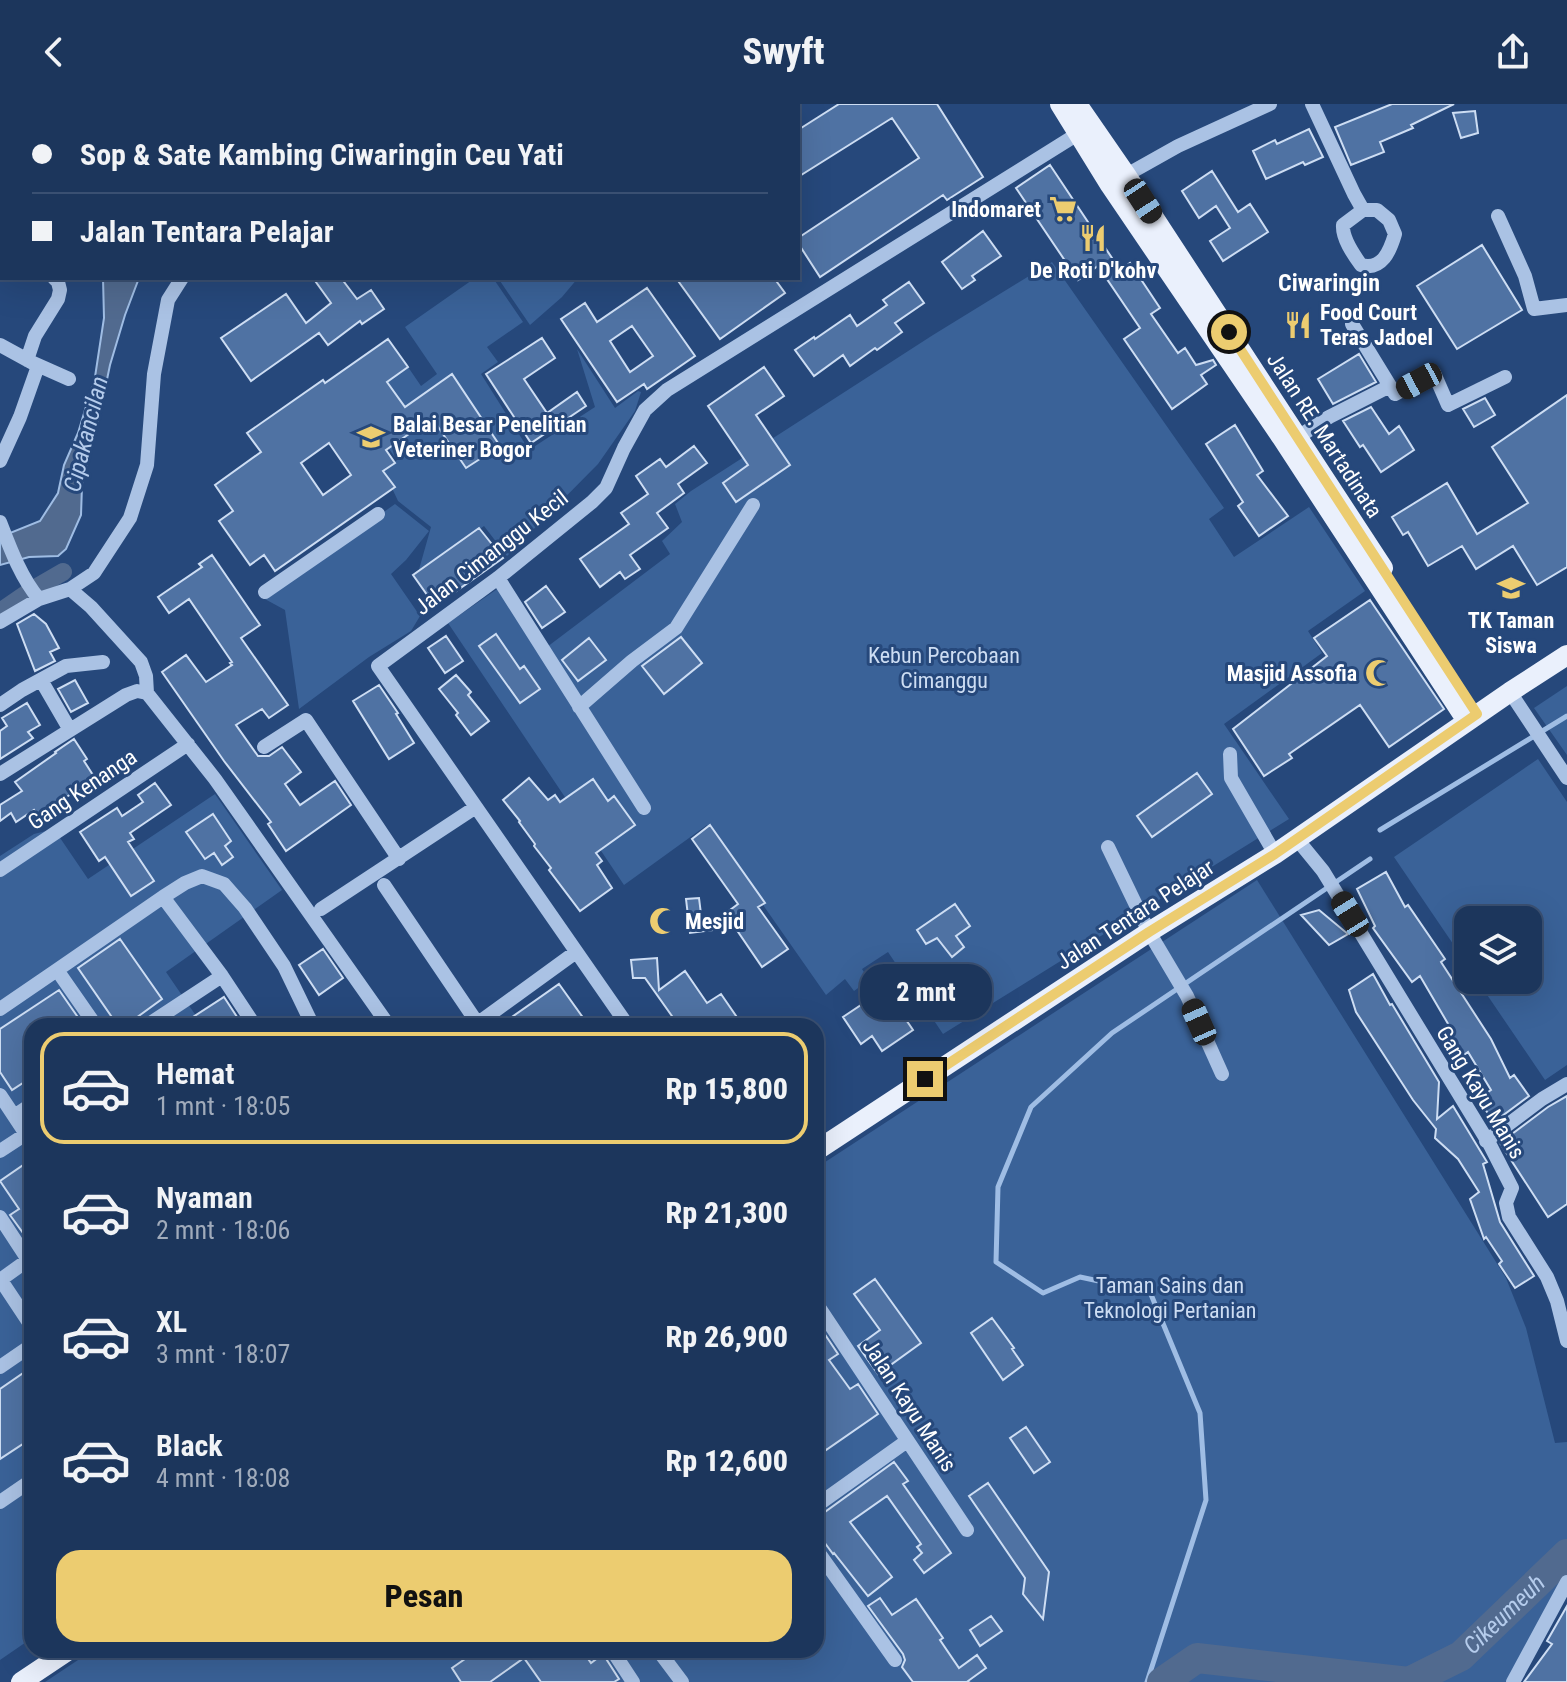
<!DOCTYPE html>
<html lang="id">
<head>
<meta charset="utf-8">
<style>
	body { margin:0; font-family:"Roboto Condensed",sans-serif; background:#294165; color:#f1f3f6; height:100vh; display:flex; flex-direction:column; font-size:30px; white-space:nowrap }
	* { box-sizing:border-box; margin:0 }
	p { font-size:26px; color:#a0abbb }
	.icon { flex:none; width:44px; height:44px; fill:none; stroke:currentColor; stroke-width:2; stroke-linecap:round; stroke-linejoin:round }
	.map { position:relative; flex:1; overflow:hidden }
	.side { position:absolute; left:24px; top:914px; width:800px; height:640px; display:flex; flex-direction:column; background:#1c365c; border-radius:24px; box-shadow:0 8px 32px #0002,0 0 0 2px #3a5072 }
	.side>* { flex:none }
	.hud { position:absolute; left:0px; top:0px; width:800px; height:176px; box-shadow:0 8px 32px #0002,0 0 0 2px #3a5072; display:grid; align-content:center; height:176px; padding:0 32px; background:#1c365c }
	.buttons { position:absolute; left:1454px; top:802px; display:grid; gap:16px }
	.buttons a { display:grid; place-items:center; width:88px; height:88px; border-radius:16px; background:#1c365c; box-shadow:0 8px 32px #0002,0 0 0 2px #3a5072; font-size:40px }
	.end { position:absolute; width:36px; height:36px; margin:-18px; border:10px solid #eccc70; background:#111; box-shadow:0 0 0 4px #111 }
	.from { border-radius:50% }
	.bubble { position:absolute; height:56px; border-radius:24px; background:#1c365c; box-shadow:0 8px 32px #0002,0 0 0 2px #3a5072; font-size:26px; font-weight:800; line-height:56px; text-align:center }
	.car { position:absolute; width:24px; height:48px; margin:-24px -12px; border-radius:10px; box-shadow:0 0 6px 2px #0007; background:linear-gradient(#222 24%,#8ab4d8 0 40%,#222 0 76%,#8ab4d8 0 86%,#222 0) }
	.hud b { display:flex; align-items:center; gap:28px; height:76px; font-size:30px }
	.hud b+b { border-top:2px solid #3a5072 }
	.hud i { width:20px; height:20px; background:#f1f3f6 }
	ul { padding:14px 0 0; list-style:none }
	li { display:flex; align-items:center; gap:24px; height:112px; margin:0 16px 12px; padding:0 16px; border:4px solid transparent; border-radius:24px }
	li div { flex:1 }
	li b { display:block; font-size:30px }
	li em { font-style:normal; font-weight:800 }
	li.active { border-color:#eccc70 }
	li>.icon { width:72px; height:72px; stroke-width:1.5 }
	.button { display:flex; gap:16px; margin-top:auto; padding:16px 32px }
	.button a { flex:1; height:92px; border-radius:24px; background:#eccc70; color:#111; font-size:32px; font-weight:800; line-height:92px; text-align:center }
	header { display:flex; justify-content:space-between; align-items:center; height:104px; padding:0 32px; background:#1c365c; font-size:36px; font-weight:800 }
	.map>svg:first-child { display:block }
	.green { fill:#3a6298 }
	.water { fill:#516a8f; stroke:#9fbde4; stroke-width:2 }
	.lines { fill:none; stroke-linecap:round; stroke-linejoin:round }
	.stream { stroke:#9fbde4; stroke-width:5 }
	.canal { stroke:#516a8f; stroke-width:18 }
	.river { stroke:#516a8f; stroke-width:30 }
	.building { fill:#4f72a3; stroke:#cdddf3; stroke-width:2; fill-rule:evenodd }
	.minor { stroke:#aac2e4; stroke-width:14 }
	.major { stroke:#eaf0fc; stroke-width:20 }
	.route { stroke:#eccc70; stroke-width:10 }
	.labels { text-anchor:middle; stroke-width:6; stroke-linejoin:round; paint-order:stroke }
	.poi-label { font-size:22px; font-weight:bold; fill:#fff; stroke:#26487b; text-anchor:start }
	.street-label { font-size:22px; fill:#fff; stroke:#26487b }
	.park-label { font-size:22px; fill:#cdddf3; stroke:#26487b }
	.neighbourhood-label { font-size:24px; font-weight:bold; fill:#fff; stroke:#26487b }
	.water-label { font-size:24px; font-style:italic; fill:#b5ccec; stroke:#26487b }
</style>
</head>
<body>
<header><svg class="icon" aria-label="back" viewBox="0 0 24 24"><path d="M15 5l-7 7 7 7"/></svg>Swyft<svg class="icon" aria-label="share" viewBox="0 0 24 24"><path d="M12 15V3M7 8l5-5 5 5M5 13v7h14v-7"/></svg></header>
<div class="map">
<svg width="1567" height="1578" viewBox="0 0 1567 1578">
	<rect width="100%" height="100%" fill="#26487b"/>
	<path class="green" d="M1052 158 1224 404 1209 415 1234 453 1309 403 1365 487 1308 527 1322 549 1224 620 1289 715 943 930 888 848 862 865 869 876 854 887 845 875 826 891 707 721 624 781 448 519 503 481 547 543 670 450 662 437 682 418 675 400 691 387 933 231Z
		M475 174H493L523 218 487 243 498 258 481 270 529 346 595 303 577 245 615 304 638 287 641 288 635 307 598 360 507 452 484 422 418 469 431 423 398 397 384 367 397 356 354 297 419 322 387 278 408 263 421 282 437 270 405 223Z
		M498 174H578L562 193 530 221Z
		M395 400 429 427 406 456 391 470 420 512 411 527 369 553 299 605 285 506 263 494Z
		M1567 582V651L1534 604Z
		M1538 655 1567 698V961L1545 976 1477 876H1528V816H1468V862L1394 753Z
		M215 690 282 786 166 868 203 922H32V1534L0 1556V752L34 730 54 725 88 775Z
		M1257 776 1506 1174 1526 1224 1555 1339 1567 1338V1480L1514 1578H45L93 1546H816V1064Z"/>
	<path class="water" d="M103 174H139L125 211 110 261 99 314 93 331 82 382 81 411 66 445 58 452 29 453 0 461V433L40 417 58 389 64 361 78 329 95 273 104 214Z"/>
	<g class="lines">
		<path class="stream" d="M1380 726 1567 612
			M1147 1578 1206 1396 1200 1309 1150 1188 1080 1173 1043 1189 996 1158 998 1083 1031 1003 1112 929 1370 755"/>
		<path class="canal" d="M0 508 32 486 63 468"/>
		<path class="river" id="s1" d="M1162 1578 1197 1554 1409 1578 1461 1552 1567 1450"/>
	</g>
	<path class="building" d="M839 0H937L983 73 947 96 943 91 820 173 798 139V134L919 54 892 14 798 73V26Z
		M1392 0H1454L1411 21 1413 24 1380 38 1384 48 1351 61 1335 23Z
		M1475 7 1478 29 1461 34 1453 9Z
		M1309 25 1323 53 1305 61 1303 58 1266 75 1253 47 1275 36 1277 40Z
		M1050 61 1120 166 1130 159 1160 204 1151 210 1178 249 1185 244 1196 261 1213 256 1216 261 1201 271 1207 280 1172 305 1124 235 1140 224 1098 162 1078 176 1016 84Z
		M1212 67 1238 108 1250 100 1268 128 1223 157 1210 137 1230 124 1216 102 1199 114 1182 87Z
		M983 127 1001 152 972 172 975 176 962 185 942 158Z
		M1482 141 1522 206 1457 245 1417 182Z
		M313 174H341L357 195 371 186 384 205 362 220 360 217 328 241 319 229 251 277 221 234 286 190 306 219 331 199Z
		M676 174H774L785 189 720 235Z
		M909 178 924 199 895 219 902 228 877 246 875 244 850 262 843 251 814 272 795 246 814 233 815 235 850 211 857 222 887 201 883 196Z
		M647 184 695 252 647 285 644 280 617 298 561 215 585 199 597 218ZM632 222 653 252 630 268 610 237Z
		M542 234 555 254 524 275 547 309 577 288 586 302 531 339 486 270Z
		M388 235 408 263 387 278 405 303 452 270 500 342 466 364 432 314 386 346 395 359 383 367 395 383 275 467 264 451 250 461 219 417 233 407 215 381 261 348 247 329 323 276 325 279ZM329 339 351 371 323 391 301 359Z
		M1359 250 1376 278 1333 300 1318 275Z
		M764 263 784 292 756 311 790 361 736 398 723 379 748 361 708 302Z
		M1567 291V463L1537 481 1513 442 1476 465 1462 442 1428 462 1408 428 1403 431 1392 413 1447 379 1477 430 1528 399 1492 343Z
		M1485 294 1495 311 1474 323 1463 305Z
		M1371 303 1389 330 1399 322 1414 346 1381 368 1363 341 1360 343 1343 317Z
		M1235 321 1263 367 1257 371 1288 412 1259 432 1238 402 1243 398 1206 340Z
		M694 342 707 359 678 380 684 389 657 409 668 424 630 451 640 465 625 475 620 468 600 483 580 455 629 420 621 409 648 390 636 372 660 355 666 363Z
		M479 424 503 454 435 502 413 471Z
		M212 451 260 521 241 534 288 601 269 614 262 605 236 621 258 652H269L282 643 301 668 285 680 300 701 335 677 351 701 286 747 268 720 271 718 224 657 162 568 186 551 206 578 232 561 230 559 232 558 189 495 169 509 158 493 202 463 199 460Z
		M546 482 565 508 542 524 525 498Z
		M1370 496 1444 605 1389 643 1360 601 1289 650 1292 654 1264 672 1233 625 1327 552 1314 534Z
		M34 510 46 520 59 544 50 548 55 557 35 567 17 520Z
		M496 530 520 565 524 562 540 585 520 599 479 542Z
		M446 532 463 557 445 569 428 544Z
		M681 533 702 559 664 590 642 562Z
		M589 534 606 556 578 577 562 556Z
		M456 571 471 588 468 591 489 617 471 631 456 611 458 609 439 585Z
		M75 576 88 599 71 608 58 585Z
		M379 581 398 609 396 610 414 639 389 655 353 597Z
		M27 599 40 621 28 628 33 634 0 655V627L7 622 2 614Z
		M74 635 87 655 84 657 100 682 83 693 79 685 54 701 57 706 41 717 34 706 16 718 11 709 0 717V701L22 687 15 678 56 649 55 648Z
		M1197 669 1212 690 1152 733 1137 712Z
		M529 674 548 696 555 691 560 698 593 675 608 697 614 692 635 721 596 749 602 757 597 761 612 784 580 807 549 766 551 764 534 742 535 740 519 718 520 717 503 696Z
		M155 679 171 701 130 729 134 735 128 738 154 777 131 792 105 753 99 757 80 728 117 704 122 712 143 698 138 691Z
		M213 710 231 737 225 742 233 753 222 761 214 749 205 755 186 728Z
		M710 721 765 799 758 803 788 845 762 863 734 822 724 830 721 825 690 829 686 795 699 794 703 826 738 800 692 735Z
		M1386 768 1405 803 1408 801 1445 855 1441 858 1491 935 1510 974 1514 971 1529 992 1494 1018 1478 995 1491 986 1468 948 1457 956 1443 937 1454 930 1420 872 1412 878 1373 824 1375 822 1357 785Z
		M955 800 970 822 956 832 964 843 952 853 937 834 926 840 917 826Z
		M1319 806 1348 830 1329 841 1301 811Z
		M120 835 162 895 125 922H118L78 864Z
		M323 845 343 874 319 891 299 861Z
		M657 854 659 886 685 867 707 899 721 890 743 922H679L645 874H633L631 856Z
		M1373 870 1390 901 1392 900 1439 978 1437 1015 1453 1002 1487 1058 1483 1060 1500 1118 1534 1172 1515 1184 1499 1160 1502 1157 1486 1133 1484 1135 1470 1095 1479 1088 1458 1055 1435 1034 1436 1025 1413 996 1356 908 1349 886Z
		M559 880 589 922H499Z
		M885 885 913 926 882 947 872 932 861 940 843 913Z
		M59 886 84 922H32V973L12 986 0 968V925Z
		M224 893 243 922H179Z
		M1567 992V1100L1548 1113 1500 1039 1548 1003Z
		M32 1055V1124L23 1129 10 1111 19 1105 0 1077Z
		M875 1175 921 1239 878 1270 858 1242 880 1226 854 1190Z
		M992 1214 1014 1244 1012 1245 1023 1261 1003 1276 971 1229Z
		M816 1217 838 1250 829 1256 850 1285 858 1280 878 1310 826 1346 816 1332Z
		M32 1263V1354L23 1340 0 1355V1285Z
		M1026 1323 1050 1358 1034 1369 1010 1334Z
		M894 1358 908 1377 903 1380 951 1449 924 1469 914 1456 922 1449 917 1443 921 1440 887 1392 850 1418 892 1473 868 1492 834 1449 833 1450 816 1427V1412L822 1410Z
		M988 1379 1049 1468 1043 1515 1023 1490 1025 1474 969 1392Z
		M880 1494 892 1511 916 1495 943 1534 940 1536 959 1564 977 1551 986 1564 968 1577 969 1578H913L902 1563 905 1556 903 1550 868 1502Z
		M1567 1502V1578H1524L1552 1540 1547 1537Z
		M991 1512 1002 1527 980 1542 970 1526Z
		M478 1546H582L591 1559 603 1550 619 1575 614 1578H541L524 1554 490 1578H461L452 1564Z"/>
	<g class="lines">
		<path class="minor" d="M1312 0 1354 90 1363 106
			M300 2 301 0
			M1121 74 1178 42 1270 0
			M0 87 2 91
			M1363 106H1377L1389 116 1395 130C1390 147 1382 167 1361 161 1353 150 1342 134 1343 121Z
			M1498 112 1525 172 1534 205 1567 201
			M1352 220 1390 282
			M0 241 33 259 69 275
			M27 256 35 232 58 195 60 186 58 178 54 174
			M1298 333 1329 313 1390 282 1395 290 1434 269 1448 301 1505 273
			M0 357 20 313 38 262
			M0 418C10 444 21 474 39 495
			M498 474 644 704
			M70 485 91 503 141 558 146 572 147 589
			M265 488 378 410
			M0 518 39 495 70 485 94 469 130 414 147 361 154 270 168 196 182 174
			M41 576 70 626
			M1510 588 1567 674
			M0 601 22 586 66 562 103 558
			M579 603 632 557 676 524 753 401
			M264 643 306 616 399 755
			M1230 650 1231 674 1275 750
			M0 670 126 591 137 587 147 589 215 675 389 922
			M1296 734 1323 767 1490 1041 1512 1084 1506 1099 1509 1113 1547 1173 1557 1197 1567 1237
			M1108 743 1149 828 1187 892 1222 970
			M0 766 188 640
			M384 781 478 920
			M163 793 222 872 255 922
			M321 805 476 703
			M57 866 163 793 185 779 202 772 224 780 245 804 284 862 313 922
			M0 905 57 866 96 922
			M146 922 222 872
			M474 922 576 848
			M628 922 378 562 498 474 592 398 606 384 624 344 645 306 667 286 1084 26
			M0 991 26 1030 0 1047
			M14 1012 32 1000
			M816 1028 826 1040
			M1486 1037 1542 995 1567 980
			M0 1113 32 1162
			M0 1175 32 1223
			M0 1176 28 1156
			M816 1199 967 1426
			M0 1263 32 1241
			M0 1398 32 1376
			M816 1402 907 1337
			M816 1445 895 1556
			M612 1546 633 1578
			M658 1546 682 1578
			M1513 1578 1567 1478"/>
		<path class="major" d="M1060 0 1110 81 1282 334 1467 617
			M1077 0 1126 71 1383 464
			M816 1047 1149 828 1275 750 1510 588 1567 551
			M21 1578 69 1546"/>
	</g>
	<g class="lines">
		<path class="route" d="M925 975 1149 828 1275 750 1477 610 1229 228"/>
	</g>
	<defs>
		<g id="supermarket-bare" transform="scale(2.16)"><path d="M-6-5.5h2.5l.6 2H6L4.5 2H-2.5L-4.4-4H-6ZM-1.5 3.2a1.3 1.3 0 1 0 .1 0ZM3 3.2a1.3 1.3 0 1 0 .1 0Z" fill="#eccc70" stroke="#26487b" stroke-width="2.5" paint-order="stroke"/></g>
		<g id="restaurant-bare" transform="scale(2.16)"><path d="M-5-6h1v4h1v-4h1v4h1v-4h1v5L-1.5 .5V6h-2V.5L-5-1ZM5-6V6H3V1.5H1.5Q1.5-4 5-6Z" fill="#eccc70" stroke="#26487b" stroke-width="2.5" paint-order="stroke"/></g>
		<g id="university-bare" transform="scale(2.16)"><path d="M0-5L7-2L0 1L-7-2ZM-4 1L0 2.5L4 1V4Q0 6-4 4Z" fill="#eccc70" stroke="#26487b" stroke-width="2.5" paint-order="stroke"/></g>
		<g id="school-bare" transform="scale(2.16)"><path d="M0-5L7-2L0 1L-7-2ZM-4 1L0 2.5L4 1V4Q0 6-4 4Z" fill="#eccc70" stroke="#26487b" stroke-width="2.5" paint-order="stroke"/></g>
		<g id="mosque-bare" transform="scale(2.16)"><path d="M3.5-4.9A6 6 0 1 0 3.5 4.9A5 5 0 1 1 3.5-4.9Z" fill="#eccc70" stroke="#26487b" stroke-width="2.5" paint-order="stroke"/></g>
	</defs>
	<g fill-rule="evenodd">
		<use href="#supermarket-bare" x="1063" y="105"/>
		<use href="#restaurant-bare" x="1093" y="134"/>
		<use href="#restaurant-bare" x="1298" y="221"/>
		<use href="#university-bare" x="371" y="333"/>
		<use href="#school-bare" x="1511" y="484"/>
		<use href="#mosque-bare" x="1379" y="569"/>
		<use href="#mosque-bare" x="663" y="817"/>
	</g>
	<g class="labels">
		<g class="poi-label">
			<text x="1041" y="113" text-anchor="end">Indomaret</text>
			<text x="1093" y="174" text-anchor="middle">De Roti D'kohv</text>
			<text x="1320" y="216">Food Court<tspan x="1320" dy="25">Teras Jadoel</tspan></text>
			<text x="393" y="328">Balai Besar Penelitian<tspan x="393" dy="25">Veteriner Bogor</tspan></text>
			<text x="1511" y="524" text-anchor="middle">TK Taman<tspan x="1511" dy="25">Siswa</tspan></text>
			<text x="1357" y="577" text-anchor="end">Masjid Assofia</text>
			<text x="685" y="825">Mesjid</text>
		</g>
		<g class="street-label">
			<text transform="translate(1325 331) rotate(57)" y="8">Jalan RE. Martadinata</text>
			<text transform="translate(491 448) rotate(-38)" y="8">Jalan Cimanggu Kecil</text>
			<text transform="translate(82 685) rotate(-34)" y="8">Gang Kenanga</text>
			<text transform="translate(1135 810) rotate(-33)" y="8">Jalan Tentara Pelajar</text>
			<text transform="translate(1481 988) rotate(59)" y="8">Gang Kayu Manis</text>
			<text transform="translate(910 1301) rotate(57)" y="8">Jalan Kayu Manis</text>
		</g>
		<g class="park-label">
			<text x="944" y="559">Kebun Percobaan<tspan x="944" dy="25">Cimanggu</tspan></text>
			<text x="1170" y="1189">Taman Sains dan<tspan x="1170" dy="25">Teknologi Pertanian</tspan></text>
		</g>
		<g class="neighbourhood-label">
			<text x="1329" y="187">Ciwaringin</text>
		</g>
		<g class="water-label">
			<text transform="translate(86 330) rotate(-76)" y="8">Cipakancilan</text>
			<text dy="8" stroke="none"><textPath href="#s1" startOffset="374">Cikeumeuh</textPath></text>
		</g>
	</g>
</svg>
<div class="buttons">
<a><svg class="icon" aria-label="layers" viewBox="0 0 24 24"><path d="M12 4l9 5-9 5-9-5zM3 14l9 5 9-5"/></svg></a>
</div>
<i class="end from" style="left:1229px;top:228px"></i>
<i class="end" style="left:925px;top:975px"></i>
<div class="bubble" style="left:860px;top:860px;width:132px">2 mnt</div>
<i class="car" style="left:1143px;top:97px;rotate:147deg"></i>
<i class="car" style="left:1419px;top:277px;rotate:242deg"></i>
<i class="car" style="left:1350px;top:810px;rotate:328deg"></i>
<i class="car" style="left:1199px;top:918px;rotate:336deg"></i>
<div class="hud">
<b><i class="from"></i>Sop &amp; Sate Kambing Ciwaringin Ceu Yati</b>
<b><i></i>Jalan Tentara Pelajar</b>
</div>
<section class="side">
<ul>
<li class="active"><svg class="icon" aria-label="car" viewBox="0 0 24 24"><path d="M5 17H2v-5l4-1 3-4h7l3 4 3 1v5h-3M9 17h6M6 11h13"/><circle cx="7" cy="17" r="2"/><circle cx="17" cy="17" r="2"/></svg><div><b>Hemat</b><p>1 mnt · 18:05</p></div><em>Rp 15,800</em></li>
<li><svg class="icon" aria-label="car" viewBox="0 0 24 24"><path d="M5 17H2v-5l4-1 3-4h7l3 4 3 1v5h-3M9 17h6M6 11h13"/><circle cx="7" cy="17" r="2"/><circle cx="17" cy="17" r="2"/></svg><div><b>Nyaman</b><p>2 mnt · 18:06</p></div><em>Rp 21,300</em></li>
<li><svg class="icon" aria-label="car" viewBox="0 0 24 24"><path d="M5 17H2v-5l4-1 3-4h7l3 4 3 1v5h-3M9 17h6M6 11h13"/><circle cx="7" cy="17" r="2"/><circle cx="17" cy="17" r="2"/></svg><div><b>XL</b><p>3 mnt · 18:07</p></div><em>Rp 26,900</em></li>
<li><svg class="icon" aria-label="car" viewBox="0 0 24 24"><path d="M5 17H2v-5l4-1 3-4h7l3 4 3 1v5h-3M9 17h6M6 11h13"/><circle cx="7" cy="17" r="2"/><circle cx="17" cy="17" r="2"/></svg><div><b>Black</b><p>4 mnt · 18:08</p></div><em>Rp 12,600</em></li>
</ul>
<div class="button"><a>Pesan</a></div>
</section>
</div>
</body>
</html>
